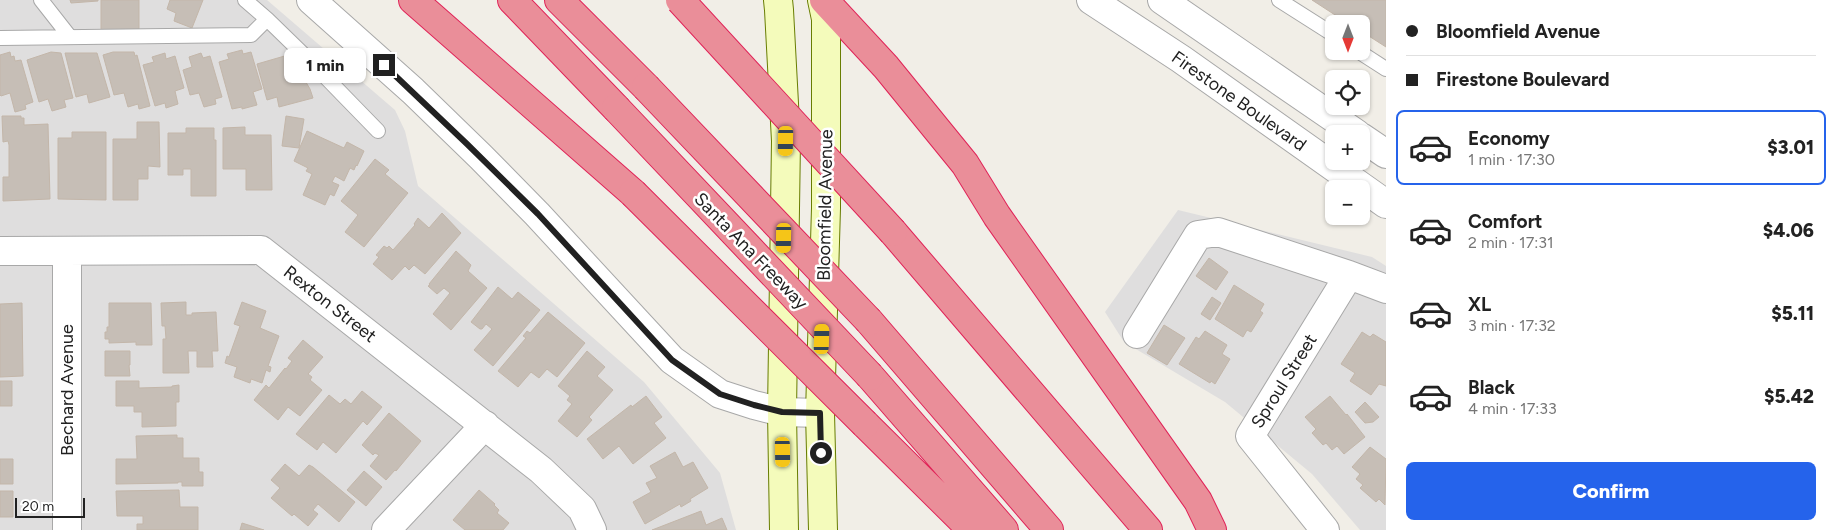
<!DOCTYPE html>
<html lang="en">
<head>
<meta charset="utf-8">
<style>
	body { margin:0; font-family:Figtree,sans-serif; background:#f2f2f2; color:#222; height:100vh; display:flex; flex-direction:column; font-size:19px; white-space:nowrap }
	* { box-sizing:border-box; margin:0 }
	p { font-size:16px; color:#767676 }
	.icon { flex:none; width:28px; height:28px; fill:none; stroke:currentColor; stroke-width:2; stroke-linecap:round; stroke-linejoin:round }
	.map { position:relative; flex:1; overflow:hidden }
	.details { display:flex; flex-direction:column; background:#fff; width:450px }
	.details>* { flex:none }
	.guide { display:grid; align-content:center; height:110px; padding:0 20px; background:#fff }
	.needle { width:32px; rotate:180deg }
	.tools { position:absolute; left:1325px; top:15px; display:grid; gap:10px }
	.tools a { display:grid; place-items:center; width:45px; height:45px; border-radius:8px; background:#fff; box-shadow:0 1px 4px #0004; font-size:25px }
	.scale { position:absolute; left:15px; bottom:12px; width:70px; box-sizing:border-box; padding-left:5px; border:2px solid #212121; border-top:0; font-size:14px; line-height:18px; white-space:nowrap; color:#212121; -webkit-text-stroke:4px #fff; paint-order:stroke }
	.end { position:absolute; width:22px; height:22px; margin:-11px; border:6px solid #212121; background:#fff; box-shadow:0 0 0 2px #fff }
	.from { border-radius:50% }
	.bubble { position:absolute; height:35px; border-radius:8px; background:#fff; box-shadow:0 1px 4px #0004; font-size:16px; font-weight:800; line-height:35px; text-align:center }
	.car { position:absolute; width:15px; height:30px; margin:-15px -8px; border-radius:6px; box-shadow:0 0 4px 1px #0007; background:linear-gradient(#f5c518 24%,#345 0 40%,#f5c518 0 76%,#345 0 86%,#f5c518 0) }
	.guide b { display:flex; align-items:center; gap:18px; height:48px; font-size:19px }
	.guide b+b { border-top:1px solid #e0e0e0 }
	.guide i { width:12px; height:12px; background:#222 }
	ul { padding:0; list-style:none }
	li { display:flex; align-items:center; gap:15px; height:75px; margin:0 10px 8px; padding:0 10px; border:2px solid transparent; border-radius:8px }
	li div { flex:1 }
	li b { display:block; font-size:19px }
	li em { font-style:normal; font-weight:800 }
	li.current { border-color:#2563eb }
	li>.icon { width:45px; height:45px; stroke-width:1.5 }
	.cta { display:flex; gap:10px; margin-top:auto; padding:10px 20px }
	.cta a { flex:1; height:58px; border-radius:8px; background:#2563eb; color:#fff; font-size:20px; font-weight:800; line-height:58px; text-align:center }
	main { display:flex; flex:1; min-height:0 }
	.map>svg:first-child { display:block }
	.residential { fill:#dfdede }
	.building { fill:#c6beb6; stroke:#c3b6a9 }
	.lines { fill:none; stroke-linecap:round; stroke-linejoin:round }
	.service-casing { stroke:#a8a8a8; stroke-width:16 }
	.minor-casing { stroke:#a8a8a8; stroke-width:30 }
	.tertiary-casing { stroke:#a8a8a8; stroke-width:30 }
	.secondary-casing { stroke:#687d02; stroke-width:30 }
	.motorway-casing { stroke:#e02358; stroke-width:30 }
	.service { stroke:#fff; stroke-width:14 }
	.minor { stroke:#fff; stroke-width:28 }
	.tertiary { stroke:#fff; stroke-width:28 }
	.secondary { stroke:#f4fbbb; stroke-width:28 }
	.motorway { stroke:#ea8e99; stroke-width:28 }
	.motorway-bridge-casing { stroke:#e02358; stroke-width:30; stroke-linecap:butt }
	.motorway-bridge { stroke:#ea8e99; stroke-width:28 }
	.route { stroke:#212121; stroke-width:6 }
	.labels { text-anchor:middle; stroke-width:5; stroke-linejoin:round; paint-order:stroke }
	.street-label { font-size:18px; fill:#212121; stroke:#fff }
</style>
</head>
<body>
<main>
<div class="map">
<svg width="1386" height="530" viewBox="0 0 1386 530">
	<rect width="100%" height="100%" fill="#f1eee7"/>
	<path class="residential" d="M0 0H267L395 110 405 131 418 186 644 382 720 473 736 530H0Z
		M1178 210 1372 257 1386 266V530H1360L1312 474 1225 402 1124 342 1105 312Z"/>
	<path class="building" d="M70 0H98V1L71 3Z
		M101 0H139V29L101 30Z
		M170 0H203L192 28 174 21 176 13 167 9Z
		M1312 0H1386V47L1361 31V24H1349Z
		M242 50 243 54 251 52 262 89 253 92 257 105 242 109V107L232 109 219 62 229 59 227 54Z
		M10 52 11 57 14 56 15 61 21 60 33 102 25 105 26 109 15 112 10 93 1 96 0 95V55Z
		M51 52 61 53 73 98 64 100 66 107 52 111 48 99 39 102 27 60Z
		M113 52H134L135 56 137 55 150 106 139 109 138 104 128 107 124 93 114 95 103 55Z
		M65 53H97L110 97 89 103 87 94 76 97Z
		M165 53 166 59 175 56 184 88 175 91 178 104 166 108 165 103 155 106 143 65 154 62 152 57Z
		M201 53 203 58 210 56 222 97 215 99 216 104 204 107 199 93 190 95 183 70 192 67 189 57Z
		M288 55V56L290 55 310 89 313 98 279 107 277 97 267 100 257 64Z
		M2 116H21V118H24V125L48 124 50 199 3 201V177H9V145L8 141 3 142Z
		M286 116 304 119 299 148 282 146Z
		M137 122H159L160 167 148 166V179H138V200H113V139H137Z
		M245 127V135H271L272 190H246V169H223V128Z
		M186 128H214V140H216V196H191V169H183V175H168V133H186Z
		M307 131 344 148 347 142 364 151 357 166 356 165 354 170 350 168 344 181 335 176 332 182 339 185 334 196 330 194 325 205 303 195 312 174 306 171 308 168 294 161Z
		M72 132H106V200L58 199V138H72Z
		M375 159 389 170 385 174 408 193 364 247 345 232 358 215 341 201Z
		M442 213 461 233 425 274 414 265 409 270 405 266 392 280 373 264 379 257 376 255 384 246 387 248 389 246 393 250 415 225 414 224 418 218 429 228Z
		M456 251 471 265 468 271 487 288 451 330 433 314 450 293 444 288 437 294 428 286 430 285 429 284Z
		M1209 258 1228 272 1216 290 1196 276Z
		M1234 285 1264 304 1260 311 1263 313 1251 332 1247 330 1243 337 1215 319Z
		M498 287 512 299 518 292 540 310 493 366 474 350 492 329 486 324 482 329H480L471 322Z
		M1212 297 1221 303 1210 320 1201 314Z
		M186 302V315H192V313L216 312 218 351H212L213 367H197V351H188L189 373H163V339H166L165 326H162L161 303Z
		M242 302 266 311 260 328 279 336 268 366 271 367 270 372 266 370 262 383 251 379 250 383 234 377 237 367 225 363 227 356 229 357 240 326 234 324Z
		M22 303 23 376 0 377V304Z
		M109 303H151L152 345H136V342L109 343V339H105V332H107V327H109Z
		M548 312 585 343 557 377 547 369 539 378 531 372 518 387 498 371 526 338 523 336 527 331 530 333Z
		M1164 325 1185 338 1167 365 1147 353Z
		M1205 331 1227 345 1222 354 1230 359 1215 384 1211 381 1210 383 1179 364 1196 337 1199 339Z
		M1362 332 1370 337 1373 334 1386 342V386L1379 384 1371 395 1350 381 1355 373 1341 364Z
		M303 340 323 357 308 374 312 377 310 380 322 390 300 416 288 407 278 420 254 400 266 385 269 388 285 368 286 369 292 361 288 358Z
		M105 351H130V365H129L130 376H105Z
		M587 351 605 367 597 376 613 390 589 417 592 420 577 437 558 421 572 404 567 400 570 396 558 386Z
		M0 381H12V406H0Z
		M116 381H139V388L172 387V386L179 385V402H176V426L142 427V412H134V406H116Z
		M362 391 382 407 367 425 363 421 336 453 323 442 317 450 296 434 329 395 340 404 345 399 351 404Z
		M646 396 662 417 654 423 666 438 633 464 619 446 603 459 587 439 631 405 632 407Z
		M1330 396 1346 415 1347 414 1365 437 1344 454 1337 446 1332 450 1326 443 1323 445 1312 433 1316 429 1305 417Z
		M1365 402 1379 417 1373 422 1365 423 1355 412Z
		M389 413 421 441 396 471 395 470 386 480 370 466 379 455 375 453 373 455 362 445Z
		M177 435V438H183V458H199V472H203V486H182V482H178V483L116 484V459H137L136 436Z
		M1370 447 1386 459 1385 505 1379 499 1376 502 1360 488 1363 485 1356 479 1360 474 1352 467Z
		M675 452 683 467 693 462 708 488 690 499 691 501 681 507 680 504 645 524 633 502 651 492 646 483 657 478 650 466Z
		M0 459H13V484H0Z
		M285 464 299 476 309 465 313 467 355 502 339 522 318 504 313 510 318 514 308 526 294 514 292 516 271 498 280 488 271 480Z
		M364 471 382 487 366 506 347 490Z
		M179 490 180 507H198V530H137V524H143V516H117L116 491Z
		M479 490 495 504 494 505 499 510 497 513 509 523 503 530H465L453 520Z
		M0 491H13V517H0Z
		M701 511 706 525 722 518 727 530H652Z
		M242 523 264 530H240Z"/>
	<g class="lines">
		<g class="service-casing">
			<path id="service" d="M41 0 70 37
				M1279 0 1334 35
				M267 19 305 56 378 131
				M0 38 251 35 267 19 245 0
				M1358 51 1386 69"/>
		</g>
		<g class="minor-casing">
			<path id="minor" d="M0 251 261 250 541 470 582 509 592 530
				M67 251V530
				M1137 334 1198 235 1218 232 1349 275 1386 289
				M386 530 485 425
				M1325 530 1250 436 1349 275"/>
		</g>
		<g class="tertiary-casing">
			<path id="tertiary" d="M311 0 413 91 481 157 537 214 672 360 720 394 754 405 782 412 820 413
				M1091 0 1181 59 1386 204
				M1162 0 1357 134
				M1361 137 1386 154"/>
		</g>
		<g class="secondary-casing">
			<path id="secondary" d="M778 0 779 10 786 141 782 412 784 530
				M822 0 826 19V208L820 413 823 530"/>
		</g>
		<g class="motorway-casing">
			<path id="motorway" d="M413 0 633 193
				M512 0 616 108
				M559 0 646 87
				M824 0 886 67 965 164 997 216 1198 501 1212 530
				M893 232 1148 530
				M869 321 1049 530
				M870 376 1004 530
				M865 424 972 530"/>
		</g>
		<use href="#service" class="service"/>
		<use href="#minor" class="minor"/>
		<use href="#tertiary" class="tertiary"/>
		<use href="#secondary" class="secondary"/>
		<use href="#motorway" class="motorway"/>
		<g class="motorway-bridge-casing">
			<path id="motorway-bridge" d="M680 0 893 232
				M646 87 869 321
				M616 108 870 376
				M633 193 865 424"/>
		</g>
		<use href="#motorway-bridge" class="motorway-bridge"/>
	</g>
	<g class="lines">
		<path class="route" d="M384 65 467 144 538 214 672 360 720 394 754 405 782 412 820 413 821 453"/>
	</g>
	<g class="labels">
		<g class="street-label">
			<text transform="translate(1239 101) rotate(35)" y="6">Firestone Boulevard</text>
			<text transform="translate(825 205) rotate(-89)" y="6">Bloomfield Avenue</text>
			<text transform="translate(751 251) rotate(46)" y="6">Santa Ana Freeway</text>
			<text transform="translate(330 304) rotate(38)" y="6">Rexton Street</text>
			<text transform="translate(1284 381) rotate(-58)" y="6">Sproul Street</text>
			<text transform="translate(67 390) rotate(-90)" y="6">Bechard Avenue</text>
		</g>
	</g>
</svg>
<div class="tools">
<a><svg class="needle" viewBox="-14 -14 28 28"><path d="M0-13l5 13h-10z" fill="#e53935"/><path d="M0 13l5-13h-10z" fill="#767676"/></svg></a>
<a><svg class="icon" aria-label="locate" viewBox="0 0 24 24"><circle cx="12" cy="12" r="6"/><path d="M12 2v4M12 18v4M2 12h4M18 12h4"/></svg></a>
<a>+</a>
<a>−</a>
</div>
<div class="scale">20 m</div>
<i class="end from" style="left:821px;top:453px"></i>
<i class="end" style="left:384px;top:65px"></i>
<div class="bubble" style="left:284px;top:48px;width:82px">1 min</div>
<i class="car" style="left:786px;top:141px;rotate:181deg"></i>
<i class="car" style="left:784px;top:238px;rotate:181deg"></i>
<i class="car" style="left:822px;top:339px;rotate:2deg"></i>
<i class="car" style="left:783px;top:452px;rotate:179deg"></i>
</div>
<section class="details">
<div class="guide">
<b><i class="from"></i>Bloomfield Avenue</b>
<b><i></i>Firestone Boulevard</b>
</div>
<ul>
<li class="current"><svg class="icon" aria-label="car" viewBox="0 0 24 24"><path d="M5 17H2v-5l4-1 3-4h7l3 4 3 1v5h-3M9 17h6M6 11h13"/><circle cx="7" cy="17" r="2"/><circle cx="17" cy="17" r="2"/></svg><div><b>Economy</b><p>1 min · 17:30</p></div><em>$3.01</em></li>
<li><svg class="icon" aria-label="car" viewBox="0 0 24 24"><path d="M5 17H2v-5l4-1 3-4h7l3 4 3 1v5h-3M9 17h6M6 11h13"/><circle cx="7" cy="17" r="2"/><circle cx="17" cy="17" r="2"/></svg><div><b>Comfort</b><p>2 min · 17:31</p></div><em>$4.06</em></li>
<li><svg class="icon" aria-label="car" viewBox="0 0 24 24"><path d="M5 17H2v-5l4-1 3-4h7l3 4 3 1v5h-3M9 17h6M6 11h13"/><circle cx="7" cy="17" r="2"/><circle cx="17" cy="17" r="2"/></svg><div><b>XL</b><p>3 min · 17:32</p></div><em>$5.11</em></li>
<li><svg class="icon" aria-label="car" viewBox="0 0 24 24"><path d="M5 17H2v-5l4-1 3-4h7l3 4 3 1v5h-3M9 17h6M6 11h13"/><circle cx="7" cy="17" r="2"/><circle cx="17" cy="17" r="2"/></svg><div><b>Black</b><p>4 min · 17:33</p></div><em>$5.42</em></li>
</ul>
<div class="cta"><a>Confirm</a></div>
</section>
</main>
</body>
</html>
